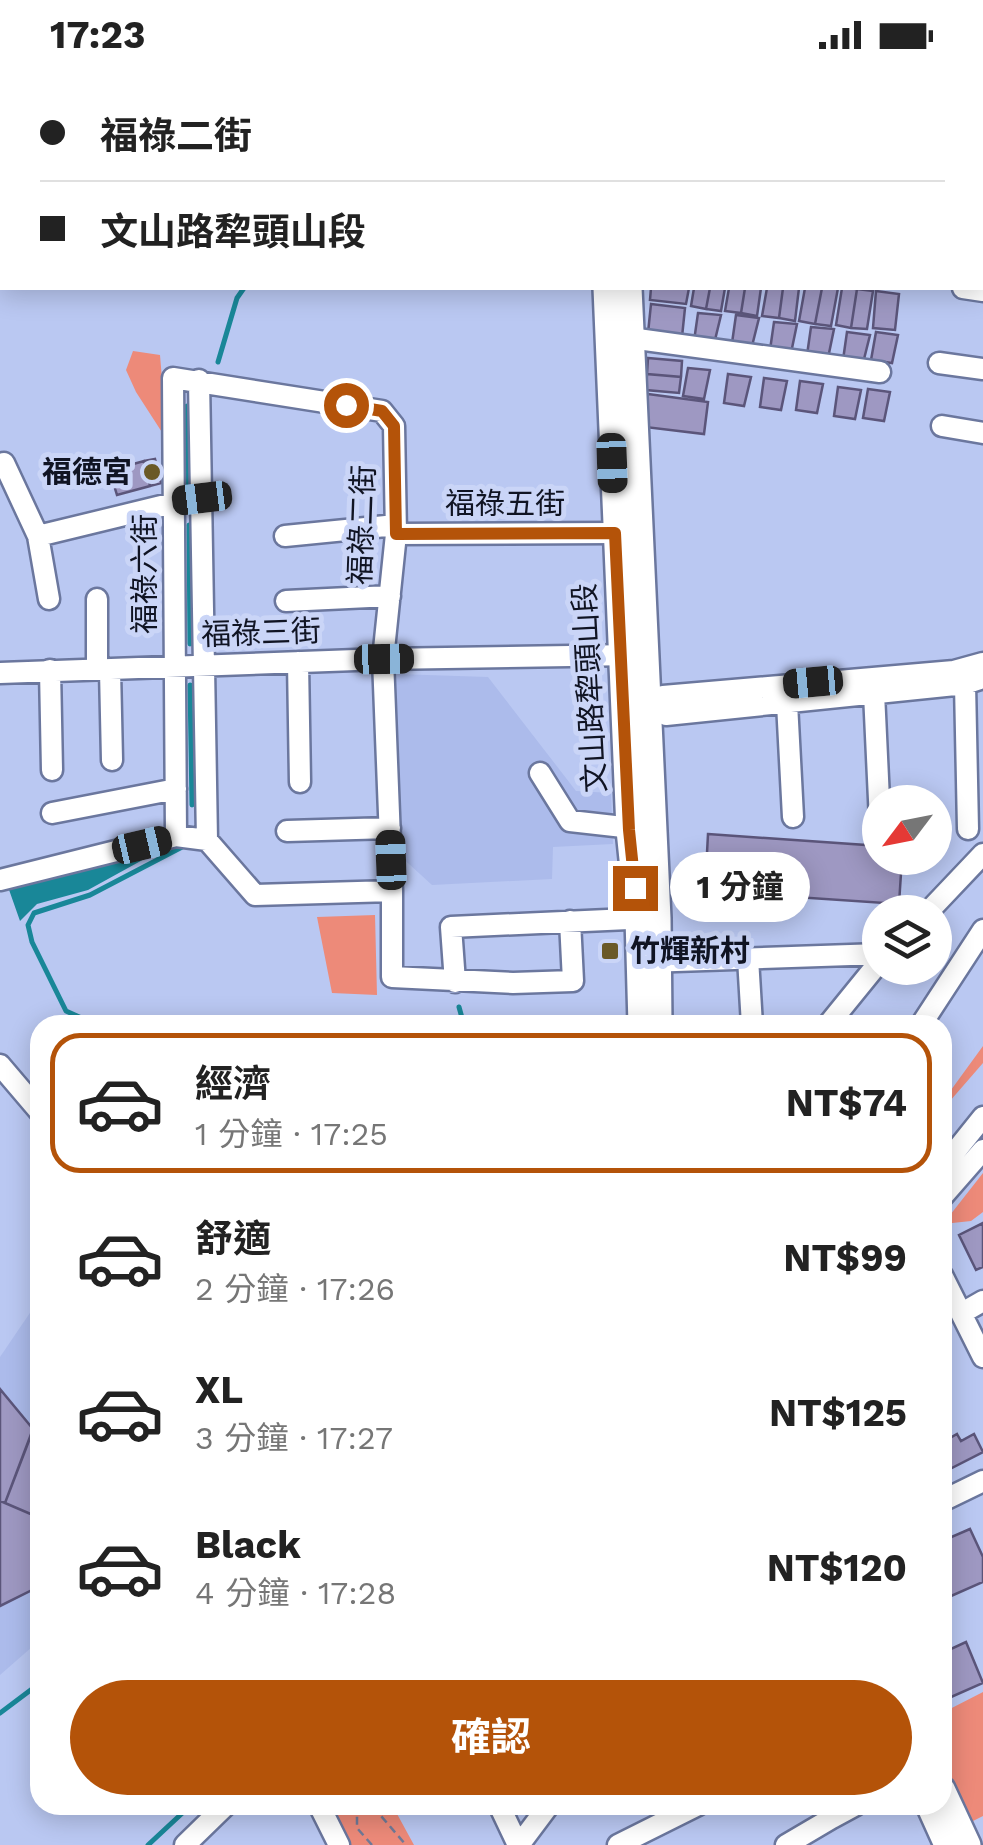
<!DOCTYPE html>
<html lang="zh-TW">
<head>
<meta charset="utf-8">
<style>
	body { margin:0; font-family:"Work Sans","Noto Sans TC",sans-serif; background:#f2f2f2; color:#222; height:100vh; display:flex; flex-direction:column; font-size:38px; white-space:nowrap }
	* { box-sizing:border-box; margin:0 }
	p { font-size:32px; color:#767676 }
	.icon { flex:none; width:55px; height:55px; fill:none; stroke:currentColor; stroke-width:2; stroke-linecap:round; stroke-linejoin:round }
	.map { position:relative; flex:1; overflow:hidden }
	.sheet { position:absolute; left:30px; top:945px; width:922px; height:800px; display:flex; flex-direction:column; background:#fff; border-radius:30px; box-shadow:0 5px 25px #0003 }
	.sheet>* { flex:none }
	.guide { position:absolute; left:0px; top:0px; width:985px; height:220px; box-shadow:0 5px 25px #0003; display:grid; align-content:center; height:220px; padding:0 40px; background:#fff }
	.needle { width:65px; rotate:238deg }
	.tools { position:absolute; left:862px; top:715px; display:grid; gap:20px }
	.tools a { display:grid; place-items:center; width:90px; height:90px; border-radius:50%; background:#fff; box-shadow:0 5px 25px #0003; font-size:50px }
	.end { position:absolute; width:45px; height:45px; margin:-22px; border:12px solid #b45309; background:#fff; box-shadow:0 0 0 5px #fff }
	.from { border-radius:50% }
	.bubble { position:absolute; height:70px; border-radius:35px; background:#fff; box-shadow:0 5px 25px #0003; font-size:32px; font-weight:700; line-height:70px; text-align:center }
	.car { position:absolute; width:30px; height:60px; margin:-30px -15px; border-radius:12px; box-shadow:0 0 8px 2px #0007; background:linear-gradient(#222 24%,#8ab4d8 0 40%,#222 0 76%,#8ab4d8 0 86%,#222 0) }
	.guide b { display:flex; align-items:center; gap:35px; height:95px; font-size:38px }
	.guide b+b { border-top:2px solid #e0e0e0 }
	.guide i { width:25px; height:25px; background:#222 }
	ul { padding:18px 0 0; list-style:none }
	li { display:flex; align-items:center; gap:30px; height:140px; margin:0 20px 15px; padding:0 20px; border:5px solid transparent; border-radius:30px }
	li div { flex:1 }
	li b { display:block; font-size:38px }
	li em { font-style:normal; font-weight:700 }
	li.selected { border-color:#b45309 }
	li>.icon { width:90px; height:90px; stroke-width:1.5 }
	.primary-button { display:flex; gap:20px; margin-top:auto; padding:20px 40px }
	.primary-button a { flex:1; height:115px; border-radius:60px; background:#b45309; color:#fff; font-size:40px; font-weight:700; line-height:115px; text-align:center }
	.status { display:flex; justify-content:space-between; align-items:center; height:70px; padding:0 50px; background:#fff; direction:ltr }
	.status svg { height:28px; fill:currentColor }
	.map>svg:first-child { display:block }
	.built { fill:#acbbeb }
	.green { fill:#ed8a79 }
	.water { fill:#198798 }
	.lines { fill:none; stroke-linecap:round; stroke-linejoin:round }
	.stream { stroke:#198798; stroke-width:5 }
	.building { fill:#9e98c2; stroke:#5b557a; stroke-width:2.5 }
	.minor-casing { stroke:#6b779e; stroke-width:25 }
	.major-casing { stroke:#6b779e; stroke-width:30 }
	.path { stroke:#707a98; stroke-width:2.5; stroke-dasharray:8 5; stroke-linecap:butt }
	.minor { stroke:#fff; stroke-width:20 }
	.major { stroke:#fff; stroke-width:25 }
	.route { stroke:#b45309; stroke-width:12 }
	.poi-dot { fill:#6a5927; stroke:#cad5f7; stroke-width:4 }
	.labels { text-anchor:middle; stroke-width:10; stroke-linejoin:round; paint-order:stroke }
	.poi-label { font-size:30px; font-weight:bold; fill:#101423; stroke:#cad5f7; text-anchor:end }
	.street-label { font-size:30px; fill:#101423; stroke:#cad5f7 }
</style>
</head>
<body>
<div class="status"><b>17:23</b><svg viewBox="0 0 49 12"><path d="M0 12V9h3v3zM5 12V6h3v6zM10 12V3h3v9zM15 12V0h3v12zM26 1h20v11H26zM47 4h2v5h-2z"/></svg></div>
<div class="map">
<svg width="983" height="1775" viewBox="0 0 983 1775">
	<rect width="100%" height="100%" fill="#bac8f2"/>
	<path class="built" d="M396 604 488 607 576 721 611 723 613 774 553 777 552 809 432 815 398 784Z
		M40 1228V1570L0 1605V1287Z"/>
	<path class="green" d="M133 281 160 285 167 370 136 322 126 300Z
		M375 845 377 925 332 923 317 847Z
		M983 976V993L943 1039V1031Z
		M983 1103V1142L971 1151 943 1154Z
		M983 1622V1746L961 1757 943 1714 942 1643Z
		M321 1735H385L396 1742 414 1775H341Z"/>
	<path class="water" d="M157 782 88 820 37 834 20 851 7 814Z"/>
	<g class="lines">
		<path class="stream" d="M351 0 352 2
			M387 2 388 0
			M218 292 237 228 244 218
			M187 336 188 413
			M189 455 190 574
			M190 615 192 735
			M459 937 464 955
			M97 955 66 941 32 872 28 855 34 843 90 825 184 776
			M0 1643 40 1613
			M148 1775 191 1735"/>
	</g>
	<path class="building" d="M651 218H689L686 234 650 230Z
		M694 218H710L706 239 691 236Z
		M710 218H725L721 241 706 239Z
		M729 218H745L741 243 725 241Z
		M745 218H761L757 246 741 243Z
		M767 218H783L779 248 762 246Z
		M783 218H799L795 251 779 248Z
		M805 218H822L815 254 799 251Z
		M822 218H838L831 256 815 254Z
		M842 218 857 219 851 258 836 255Z
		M857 219 873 221 867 259 851 258Z
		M876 221 899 224 895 260 873 258Z
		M651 234 685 238 682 267 648 263Z
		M698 243 721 245 714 274 694 271Z
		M736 245 759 248 752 276 732 273Z
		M774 252 797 254 791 283 770 280Z
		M811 257 834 259 828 288 807 285Z
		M847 262 870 265 863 293 843 290Z
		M876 262 898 265 892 293 871 290Z
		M648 288 682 291 681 307 647 304Z
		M688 298 710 300 704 329 683 326Z
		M647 304 681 307 679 323 646 320Z
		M728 304 751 307 744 336 724 333Z
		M764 308 787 311 781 340 760 337Z
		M800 311 823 314 817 343 796 340Z
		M838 317 861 320 855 349 834 346Z
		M868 319 890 322 884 351 863 348Z
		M648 324 708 332 704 364 645 357Z
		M155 389 161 413 150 416 144 391Z
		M144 391 150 416 117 425 113 412 129 408 126 396Z
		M708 764 880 776V788H902L899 834 705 821Z
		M983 1153V1197L976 1200 959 1165Z
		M0 1319 33 1359 5 1433 0 1431Z
		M40 1342V1448L5 1433Z
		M957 1364 961 1371 974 1364 983 1382 942 1403V1381L946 1379 943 1372Z
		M0 1431 40 1448V1516L0 1536Z
		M970 1459 983 1487V1512L942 1530V1471Z
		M966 1572 983 1613 942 1631V1583Z"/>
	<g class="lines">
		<g class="minor-casing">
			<path id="minor" d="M648 0V2
				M788 0 807 2
				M927 2 928 0
				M982 141H983
				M963 218 983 221
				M630 268 880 302
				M939 293 983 299
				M199 310 207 770
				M942 356 983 363
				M0 394 4 393 38 466 186 430
				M396 464 615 463
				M38 466 49 529
				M285 466 396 455
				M97 529V598
				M286 531 390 526
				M298 592 300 712
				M50 600 52 700
				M110 600 112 690
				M0 603 383 589 632 585
				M874 623 880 751
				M787 633 793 747
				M635 636H647L663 626 954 601 983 593
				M647 636 666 645 965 614
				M540 703 570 751 641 759
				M52 743 176 719
				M968 759 965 614 983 608
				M287 761 390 758
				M176 766 173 308 382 341 394 356 396 464 383 589 392 821V907L513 913 573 911 570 851
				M0 810 176 766 207 770 255 825 392 821
				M928 842 983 784
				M748 888 752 955
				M647 892 880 884
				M455 912 451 857 651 848
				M828 955 880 891
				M921 955 983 860
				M0 995 40 1042
				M942 1098 983 1047
				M942 1127 983 1080
				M942 1205 983 1287
				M962 1243 983 1231
				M942 1431 983 1411
				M319 1735 339 1775
				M499 1735 518 1775
				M828 1738 832 1748 856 1735
				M185 1775 226 1735
				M519 1775 549 1735
				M618 1775 698 1735
				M786 1775 832 1748"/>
		</g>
		<g class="major-casing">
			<path id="major" d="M601 0V2
				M623 0 624 2
				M606 218 629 760 638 848 641 955
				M629 218 658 848 659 955
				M942 1719 968 1775
				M929 1735 947 1775"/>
		</g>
		<path class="path" d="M0 183 2 186
			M372 1775 357 1758V1746L363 1740 375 1739 406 1775"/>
		<use href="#minor" class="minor"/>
		<use href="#major" class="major"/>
	</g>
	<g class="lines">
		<path class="route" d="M346 335 382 341 394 356 396 464 615 463 629 760 635 818"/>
	</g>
	<g class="poi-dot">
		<circle cx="152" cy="402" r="10"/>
		<rect x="600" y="871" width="20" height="20" rx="5"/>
	</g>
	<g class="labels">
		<g class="poi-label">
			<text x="132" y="412">福德宮</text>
			<text x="630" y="891" text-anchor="start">竹輝新村</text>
		</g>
		<g class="street-label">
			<text x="505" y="444">福祿五街</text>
			<text transform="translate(362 455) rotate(-88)" y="10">福祿二街</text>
			<text transform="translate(145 504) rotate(-90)" y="10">福祿六街</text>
			<text transform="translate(261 563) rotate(-2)" y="10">福祿三街</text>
			<text transform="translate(590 618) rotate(-93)" y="10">文山路犂頭山段</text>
		</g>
	</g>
</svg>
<div class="tools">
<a><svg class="needle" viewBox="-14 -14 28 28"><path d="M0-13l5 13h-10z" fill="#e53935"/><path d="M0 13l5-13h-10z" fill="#767676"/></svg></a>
<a><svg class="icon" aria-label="layers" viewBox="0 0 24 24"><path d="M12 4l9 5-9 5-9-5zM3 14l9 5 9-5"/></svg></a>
</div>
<i class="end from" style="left:346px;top:335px"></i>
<i class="end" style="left:635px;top:818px"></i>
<div class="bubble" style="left:670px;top:782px;width:140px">1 分鐘</div>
<i class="car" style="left:612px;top:393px;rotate:178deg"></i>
<i class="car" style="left:202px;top:428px;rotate:263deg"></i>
<i class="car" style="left:384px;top:589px;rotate:89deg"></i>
<i class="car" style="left:813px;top:612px;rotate:265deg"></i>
<i class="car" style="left:142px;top:775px;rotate:77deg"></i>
<i class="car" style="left:391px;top:790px;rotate:358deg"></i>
<div class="guide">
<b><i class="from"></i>福祿二街</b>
<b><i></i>文山路犂頭山段</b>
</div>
<section class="sheet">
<ul>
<li class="selected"><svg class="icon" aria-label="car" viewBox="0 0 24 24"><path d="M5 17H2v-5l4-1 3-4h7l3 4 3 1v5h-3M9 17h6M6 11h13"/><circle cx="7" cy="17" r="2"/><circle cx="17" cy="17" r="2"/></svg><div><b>經濟</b><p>1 分鐘 · 17:25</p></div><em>NT$74</em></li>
<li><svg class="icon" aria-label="car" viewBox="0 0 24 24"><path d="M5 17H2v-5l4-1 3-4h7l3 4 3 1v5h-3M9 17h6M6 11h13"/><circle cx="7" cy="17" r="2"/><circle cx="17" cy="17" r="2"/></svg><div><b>舒適</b><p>2 分鐘 · 17:26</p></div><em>NT$99</em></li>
<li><svg class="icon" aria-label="car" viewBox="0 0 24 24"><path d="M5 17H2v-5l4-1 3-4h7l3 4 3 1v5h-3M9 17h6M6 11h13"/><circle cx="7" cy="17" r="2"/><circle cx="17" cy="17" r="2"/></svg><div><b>XL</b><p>3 分鐘 · 17:27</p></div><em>NT$125</em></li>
<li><svg class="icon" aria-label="car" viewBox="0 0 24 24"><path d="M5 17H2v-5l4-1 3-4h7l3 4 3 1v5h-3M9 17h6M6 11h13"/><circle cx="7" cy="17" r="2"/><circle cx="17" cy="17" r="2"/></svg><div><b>Black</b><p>4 分鐘 · 17:28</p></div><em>NT$120</em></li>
</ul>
<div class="primary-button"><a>確認</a></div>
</section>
</div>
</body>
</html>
